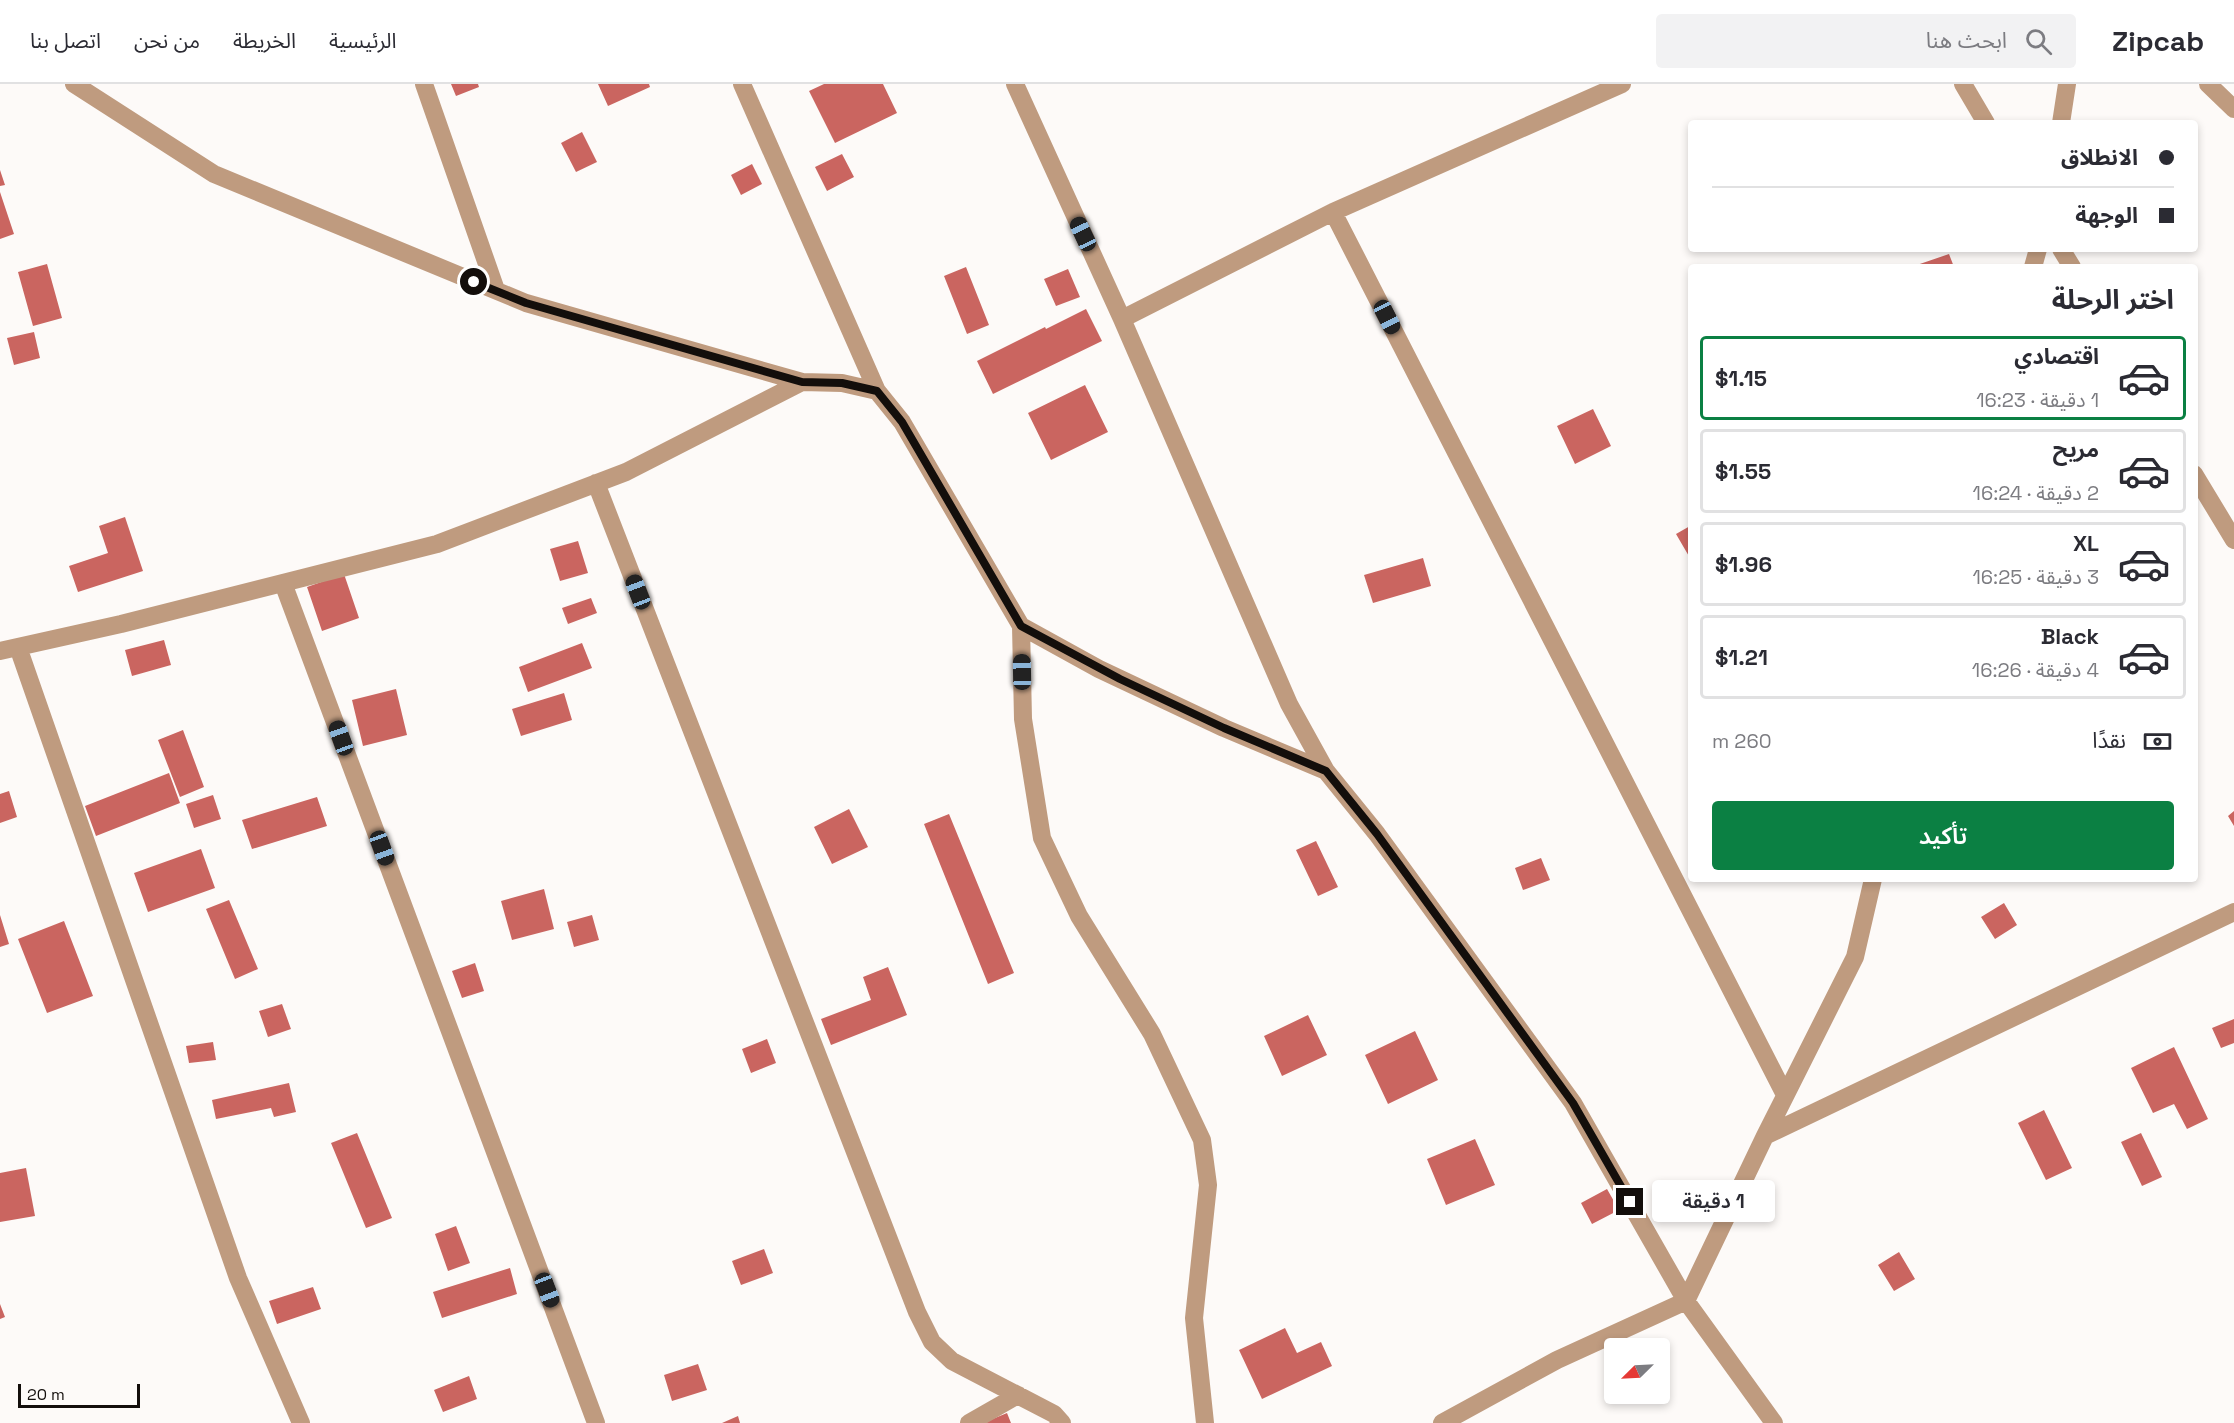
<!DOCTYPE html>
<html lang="ar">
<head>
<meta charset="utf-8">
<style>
	body { margin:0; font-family:"Space Grotesk","Noto Sans Arabic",sans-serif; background:#f2f2f3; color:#2b2b33; direction:rtl; height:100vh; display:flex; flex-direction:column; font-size:22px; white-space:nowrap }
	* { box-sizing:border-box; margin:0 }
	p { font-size:20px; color:#7c7c81 }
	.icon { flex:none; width:33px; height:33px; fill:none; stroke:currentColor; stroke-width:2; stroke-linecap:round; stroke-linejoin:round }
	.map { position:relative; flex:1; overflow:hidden; direction:ltr }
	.sheet { position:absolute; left:1688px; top:180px; width:510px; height:618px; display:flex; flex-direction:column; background:#fff; border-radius:6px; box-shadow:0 3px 9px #0003; direction:rtl }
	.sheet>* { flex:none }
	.guide { position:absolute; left:1688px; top:36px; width:510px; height:132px; border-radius:6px; box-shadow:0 3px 9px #0003; direction:rtl; display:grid; align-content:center; height:132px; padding:0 24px; background:#fff }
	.needle { width:39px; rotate:246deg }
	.tools { position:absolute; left:1604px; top:1254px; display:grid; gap:12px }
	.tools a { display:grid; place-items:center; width:66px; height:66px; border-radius:6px; background:#fff; box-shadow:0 3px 9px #0003; font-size:30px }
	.scale { position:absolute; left:18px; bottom:15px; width:122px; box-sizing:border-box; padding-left:6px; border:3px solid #130e0b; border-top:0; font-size:16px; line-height:21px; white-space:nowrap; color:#130e0b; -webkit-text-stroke:4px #fdfaf8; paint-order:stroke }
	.end { position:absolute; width:27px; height:27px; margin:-14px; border:8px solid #130e0b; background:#fff; box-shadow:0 0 0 3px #fff }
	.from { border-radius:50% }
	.bubble { position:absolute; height:42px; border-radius:6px; background:#fff; box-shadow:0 3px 9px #0003; font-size:20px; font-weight:600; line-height:42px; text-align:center; direction:rtl }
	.car { position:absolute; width:18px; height:36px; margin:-18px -9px; border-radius:8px; box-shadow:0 0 4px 2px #0007; background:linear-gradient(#222 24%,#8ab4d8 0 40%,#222 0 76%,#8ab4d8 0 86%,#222 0) }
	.guide b { display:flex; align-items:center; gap:21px; height:57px; font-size:22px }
	.guide b+b { border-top:2px solid #e1e1e2 }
	.guide i { width:15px; height:15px; background:#2b2b33 }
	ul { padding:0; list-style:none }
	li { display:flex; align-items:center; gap:18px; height:84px; margin:0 12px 9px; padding:0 12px; border:3px solid #e1e1e2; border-radius:6px }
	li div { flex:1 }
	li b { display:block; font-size:22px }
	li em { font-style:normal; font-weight:600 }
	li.current { border-color:#0b8043 }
	li>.icon { width:54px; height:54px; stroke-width:1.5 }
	h2 { padding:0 24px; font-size:27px; line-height:72px }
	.pay { display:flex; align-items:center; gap:15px; height:66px; padding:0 24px; font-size:22px }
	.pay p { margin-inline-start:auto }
	.action { display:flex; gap:12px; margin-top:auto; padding:12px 24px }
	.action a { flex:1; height:69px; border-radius:6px; background:#0b8043; color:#fff; font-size:24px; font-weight:600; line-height:69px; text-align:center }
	header { display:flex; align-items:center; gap:36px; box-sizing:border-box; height:84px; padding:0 30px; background:#fff; border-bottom:2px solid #e1e1e2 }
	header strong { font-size:28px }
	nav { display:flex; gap:33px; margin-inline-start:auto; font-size:21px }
	.search { width:420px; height:54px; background:#f2f2f3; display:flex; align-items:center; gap:15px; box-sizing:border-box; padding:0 21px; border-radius:6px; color:#7c7c81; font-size:22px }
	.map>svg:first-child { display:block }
	.building { fill:#ca6560 }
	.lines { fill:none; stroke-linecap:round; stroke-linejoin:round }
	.street { stroke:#bf9b7f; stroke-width:18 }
	.route { stroke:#130e0b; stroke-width:8 }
</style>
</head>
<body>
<header>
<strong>Zipcab</strong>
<div class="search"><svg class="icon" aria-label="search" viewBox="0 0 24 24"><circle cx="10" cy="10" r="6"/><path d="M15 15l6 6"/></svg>ابحث هنا</div>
<nav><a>الرئيسية</a><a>الخريطة</a><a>من نحن</a><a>اتصل بنا</a></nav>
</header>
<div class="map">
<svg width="2234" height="1339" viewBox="0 0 2234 1339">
	<rect width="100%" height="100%" fill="#fdfaf8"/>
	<path class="building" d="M451 0H478L479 3 456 12Z
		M598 0H649L650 3 608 22Z
		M824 0H883L897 29 835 59 809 7Z
		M582 48 597 78 576 88 561 59Z
		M842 70 854 93 827 107 815 83Z
		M752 80 762 100 741 111 731 91Z
		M0 86 5 101 0 102Z
		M0 108 14 150 0 155Z
		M1949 170 1954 183H1911Z
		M47 180 62 234 33 242 18 188Z
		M966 183 989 241 967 250 944 192Z
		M1068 185 1080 213 1056 222 1044 195Z
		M1086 225 1102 257 993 310 977 277 1045 243 1046 245Z
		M34 248 40 274 14 281 7 254Z
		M1085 301 1108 348 1051 376 1028 329Z
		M1593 325 1611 362 1575 380 1557 342Z
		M125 433 143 487 78 508 69 482 108 469 99 442Z
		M1690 442V474L1676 450Z
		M578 457 588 489 560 497 550 465Z
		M1423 474 1431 502 1373 519 1364 491Z
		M344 490 359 534 322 547 307 503Z
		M591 514 597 529 568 540 562 524Z
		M164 556 171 581 132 592 125 566Z
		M582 559 592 584 528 608 519 583Z
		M396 605 407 651 363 662 352 616Z
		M564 609 572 636 521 652 512 625Z
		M183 646 204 703 180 713 158 656Z
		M169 689 180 719 96 752 85 722Z
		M9 707 17 733 0 739V710Z
		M213 711 221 735 194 744 186 720Z
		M317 713 327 742 252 765 242 736Z
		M849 725 868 763 832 780 814 743Z
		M2234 727V742L2228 732Z
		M949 730 1014 889 988 900 924 740Z
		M1316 757 1338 803 1318 812 1296 766Z
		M201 765 215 804 148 828 134 789Z
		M1541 774 1550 796 1523 806 1515 784Z
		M544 805 554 845 512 856 501 817Z
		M229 816 258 885 235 895 206 825Z
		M2004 819 2017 841 1995 855 1981 833Z
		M0 831 9 860 0 863Z
		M592 831 599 856 574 863 567 838Z
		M64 837 93 912 47 929 18 855Z
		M475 879 484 907 462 914 452 887Z
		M888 883 907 931 831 961 821 935 871 916 863 893Z
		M282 920 291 945 268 953 259 927Z
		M1308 931 1327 971 1282 992 1264 952Z
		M2234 935V959L2221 964 2212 944Z
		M1415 947 1438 996 1388 1020 1365 971Z
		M767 955 776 979 751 989 742 965Z
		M213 958 216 976 189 979 186 962Z
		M2174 963 2208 1035 2187 1045 2174 1020 2153 1029 2131 984Z
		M289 999 296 1028 274 1033 271 1024 216 1035 212 1016Z
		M2044 1026 2072 1084 2046 1096 2018 1039Z
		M357 1049 392 1134 366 1144 331 1059Z
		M2141 1049 2162 1093 2142 1102 2121 1058Z
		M1475 1055 1495 1101 1446 1121 1427 1075Z
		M26 1084 35 1132 0 1138V1089Z
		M1607 1105 1619 1126 1592 1140 1581 1119Z
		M456 1142 470 1179 448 1187 435 1150Z
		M764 1165 773 1189 741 1201 732 1177Z
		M1899 1168 1915 1195 1894 1207 1878 1181Z
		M510 1184 517 1210 442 1234 433 1208Z
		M313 1203 321 1225 277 1240 269 1217Z
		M0 1220 5 1233 0 1235Z
		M1285 1244 1297 1269 1321 1258 1332 1282 1262 1315 1239 1266Z
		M698 1280 707 1306 672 1317 664 1291Z
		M469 1292 477 1315 443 1328 434 1306Z
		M1007 1329 1011 1339H983Z
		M738 1332 740 1339H722Z"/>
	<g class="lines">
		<path class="street" d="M74 0 214 90 526 219 802 298 842 299 877 307 902 338 1021 542 1099 585 1224 644 1326 687
			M424 0 496 206
			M742 0 877 307
			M1015 0 1122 235 1289 620 1326 687 1377 750 1573 1019 1686 1217 1774 1339
			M1963 0 1986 39
			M2208 0 2234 25
			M2061 39 2067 0
			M1333 128 1785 1011
			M2061 165 2072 183
			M2033 183 2038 165
			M1122 235 1333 128 1622 0
			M2194 390 2234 456
			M596 399 917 1228 932 1258 952 1277 1054 1330 1062 1339
			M283 499 596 1339
			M1021 542 1023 635 1042 754 1079 832 1152 950 1202 1056 1208 1101 1194 1234 1205 1339
			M18 563 238 1194 301 1339
			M0 567 121 540 437 460 626 388 802 298
			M1765 1052 2234 828
			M969 1339 1018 1311
			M1442 1339 1557 1276 1686 1217 1765 1052 1855 873 1873 795"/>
	</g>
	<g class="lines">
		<path class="route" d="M474 198 526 219 802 298 842 299 877 307 902 338 1021 542 1120 595 1224 644 1326 687 1377 750 1573 1019 1630 1118"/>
	</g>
</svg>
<div class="tools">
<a><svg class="needle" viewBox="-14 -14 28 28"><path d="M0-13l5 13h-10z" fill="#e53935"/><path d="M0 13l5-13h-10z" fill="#7c7c81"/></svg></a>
</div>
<div class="scale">20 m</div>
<i class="end from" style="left:474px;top:198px"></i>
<i class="end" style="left:1630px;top:1118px"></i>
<div class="bubble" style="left:1652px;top:1096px;width:123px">1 دقيقة</div>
<i class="car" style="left:1083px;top:150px;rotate:335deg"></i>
<i class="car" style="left:1387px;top:233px;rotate:153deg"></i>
<i class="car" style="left:638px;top:508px;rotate:339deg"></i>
<i class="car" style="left:1022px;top:588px;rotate:359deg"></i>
<i class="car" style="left:341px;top:654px;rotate:340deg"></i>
<i class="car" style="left:382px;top:764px;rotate:160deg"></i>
<i class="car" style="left:547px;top:1206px;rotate:159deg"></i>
<div class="guide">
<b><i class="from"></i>الانطلاق</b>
<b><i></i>الوجهة</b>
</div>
<section class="sheet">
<h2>اختر الرحلة</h2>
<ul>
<li class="current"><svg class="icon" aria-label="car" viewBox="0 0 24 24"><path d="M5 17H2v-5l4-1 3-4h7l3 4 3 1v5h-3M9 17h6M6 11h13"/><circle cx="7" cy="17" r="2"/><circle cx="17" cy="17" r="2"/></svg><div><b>اقتصادي</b><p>1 دقيقة · 16:23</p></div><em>$1.15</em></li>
<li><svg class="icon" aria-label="car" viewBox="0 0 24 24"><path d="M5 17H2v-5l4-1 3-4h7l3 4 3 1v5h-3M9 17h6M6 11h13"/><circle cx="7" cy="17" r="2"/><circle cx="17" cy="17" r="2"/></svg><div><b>مريح</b><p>2 دقيقة · 16:24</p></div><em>$1.55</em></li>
<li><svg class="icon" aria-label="car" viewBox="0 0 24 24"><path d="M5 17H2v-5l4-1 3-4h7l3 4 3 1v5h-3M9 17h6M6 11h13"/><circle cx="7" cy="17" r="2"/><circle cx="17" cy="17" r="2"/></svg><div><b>XL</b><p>3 دقيقة · 16:25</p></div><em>$1.96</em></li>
<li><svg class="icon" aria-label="car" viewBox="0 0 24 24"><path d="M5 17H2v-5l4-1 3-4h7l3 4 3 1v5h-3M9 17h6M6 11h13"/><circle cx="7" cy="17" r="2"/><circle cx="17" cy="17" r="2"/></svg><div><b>Black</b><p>4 دقيقة · 16:26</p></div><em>$1.21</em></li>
</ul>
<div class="pay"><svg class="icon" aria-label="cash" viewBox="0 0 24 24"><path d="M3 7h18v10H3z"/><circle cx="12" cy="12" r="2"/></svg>نقدًا<p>260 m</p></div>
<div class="action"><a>تأكيد</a></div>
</section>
</div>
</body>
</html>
